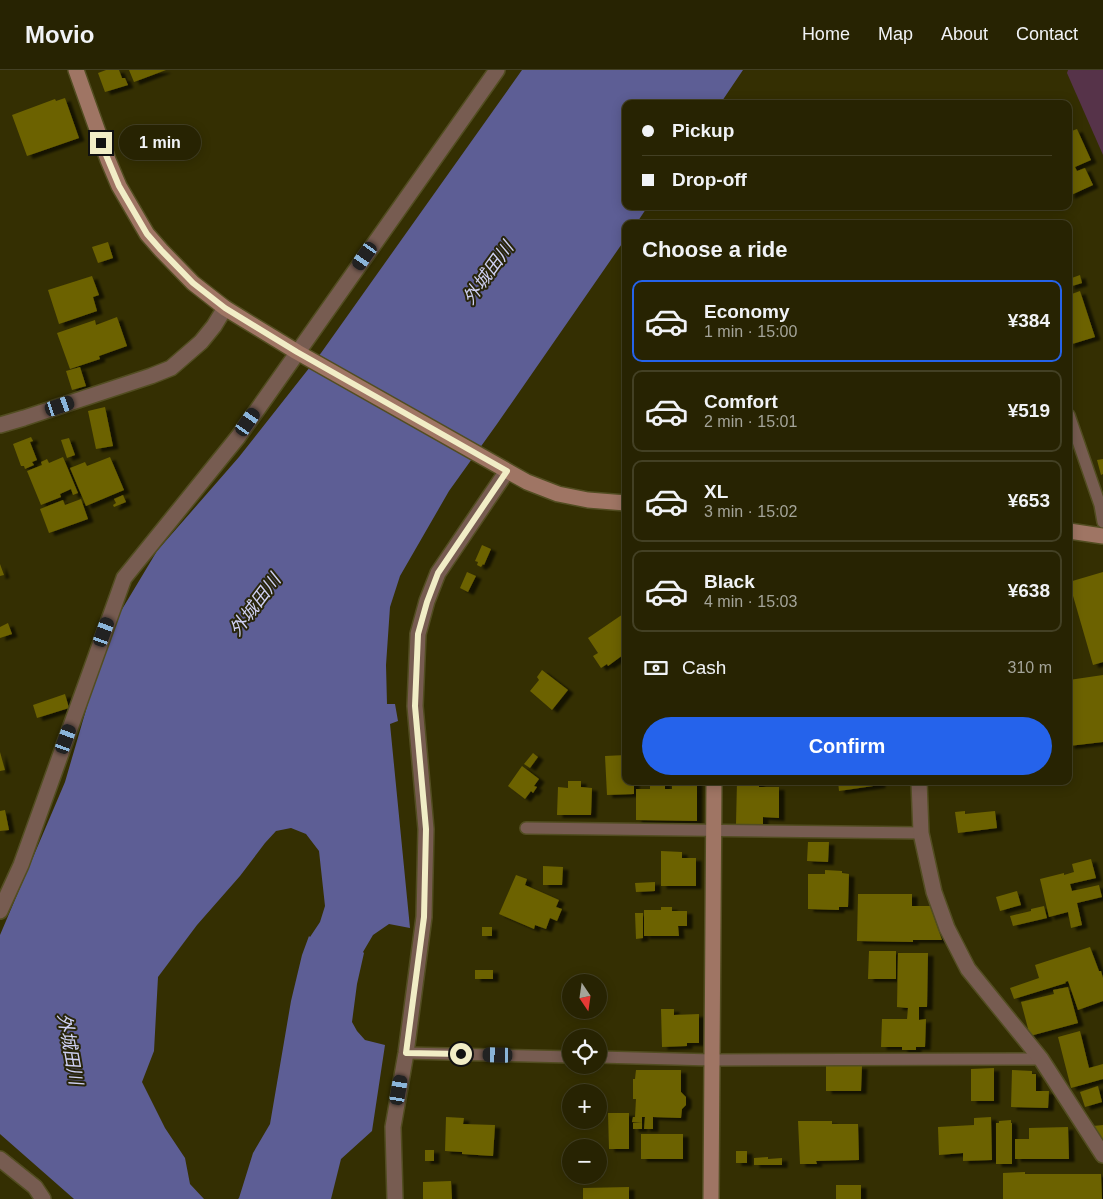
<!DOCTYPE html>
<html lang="en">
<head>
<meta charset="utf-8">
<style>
	body { margin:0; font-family:Arial,"Noto Sans JP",sans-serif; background:#2f2b0c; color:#f1f3f6; height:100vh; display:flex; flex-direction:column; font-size:19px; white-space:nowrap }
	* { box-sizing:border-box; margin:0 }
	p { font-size:16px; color:#a4a499 }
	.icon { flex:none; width:28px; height:28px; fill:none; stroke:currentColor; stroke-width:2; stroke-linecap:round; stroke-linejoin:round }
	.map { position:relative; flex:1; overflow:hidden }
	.details { position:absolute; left:622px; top:150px; width:450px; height:565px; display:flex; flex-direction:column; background:#272302; border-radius:10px; box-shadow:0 2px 12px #0003,0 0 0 1px #434024 }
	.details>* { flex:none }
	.hud { position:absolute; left:622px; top:30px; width:450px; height:110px; border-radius:10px; box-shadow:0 2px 12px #0003,0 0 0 1px #434024; display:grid; align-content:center; height:110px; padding:0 20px; background:#272302 }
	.needle { width:32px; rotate:167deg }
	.buttons { position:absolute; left:562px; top:904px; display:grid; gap:10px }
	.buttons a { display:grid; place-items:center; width:45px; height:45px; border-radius:50%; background:#272302; box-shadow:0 2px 12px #0003,0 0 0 1px #434024; font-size:25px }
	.end { position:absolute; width:22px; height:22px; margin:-11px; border:6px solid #f1edc6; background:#111; box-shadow:0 0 0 2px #111 }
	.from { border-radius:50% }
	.bubble { position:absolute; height:35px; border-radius:18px; background:#272302; box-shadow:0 2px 12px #0003,0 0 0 1px #434024; font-size:16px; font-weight:800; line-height:35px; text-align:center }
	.car { position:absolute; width:15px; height:30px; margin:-15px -8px; border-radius:6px; box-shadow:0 0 4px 1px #0007; background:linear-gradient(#222 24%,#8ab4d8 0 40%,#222 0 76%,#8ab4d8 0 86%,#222 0) }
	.hud b { display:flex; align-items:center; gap:18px; height:48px; font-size:19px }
	.hud b+b { border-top:1px solid #434024 }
	.hud i { width:12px; height:12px; background:#f1f3f6 }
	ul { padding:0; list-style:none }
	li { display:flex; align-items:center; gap:15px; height:82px; margin:0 10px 8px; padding:0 10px; border:2px solid #434024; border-radius:10px }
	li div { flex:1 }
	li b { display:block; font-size:19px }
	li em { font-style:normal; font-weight:800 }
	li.active { border-color:#2563eb }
	li>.icon { width:45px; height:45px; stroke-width:1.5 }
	h2 { padding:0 20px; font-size:22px; line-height:60px }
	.pay { display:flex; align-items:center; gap:12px; height:55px; padding:0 20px; font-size:19px }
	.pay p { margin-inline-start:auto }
	.button { display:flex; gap:10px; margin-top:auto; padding:10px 20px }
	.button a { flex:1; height:58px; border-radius:30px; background:#2563eb; color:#fff; font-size:20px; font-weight:800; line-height:58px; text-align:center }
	header { display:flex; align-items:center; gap:30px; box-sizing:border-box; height:70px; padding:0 25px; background:#272302; border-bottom:1px solid #434024 }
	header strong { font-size:24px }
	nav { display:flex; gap:28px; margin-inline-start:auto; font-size:18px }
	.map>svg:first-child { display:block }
	.green { fill:#563349 }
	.water { fill:#5d5e95 }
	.building { fill:#6c6202; filter:url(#shadow) }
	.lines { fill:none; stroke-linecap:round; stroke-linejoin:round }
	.lane-casing { stroke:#524d21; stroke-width:14 }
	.street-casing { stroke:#524d21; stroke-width:18 }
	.secondary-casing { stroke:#524d21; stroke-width:18 }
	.lane { stroke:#775c51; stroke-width:11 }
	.street { stroke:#775c51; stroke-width:15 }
	.secondary { stroke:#9f7564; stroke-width:15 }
	.route { stroke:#f1edc6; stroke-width:6 }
	.labels { text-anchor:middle; stroke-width:4; stroke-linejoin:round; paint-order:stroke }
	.water-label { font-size:18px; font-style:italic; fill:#cfd1f3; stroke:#28250b }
</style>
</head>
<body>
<header>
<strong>Movio</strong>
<nav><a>Home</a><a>Map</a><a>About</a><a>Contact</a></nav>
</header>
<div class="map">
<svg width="1103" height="1129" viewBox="0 0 1103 1129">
	<defs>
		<filter id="shadow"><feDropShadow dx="5.5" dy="3" stdDeviation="1" flood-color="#0009"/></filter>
	</defs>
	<rect width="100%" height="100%" fill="#342f02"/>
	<path class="green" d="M1068 0H1103V85L1067 3Z"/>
	<path class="water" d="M522 0H743L720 34H626V136H648L636 154H626V168L497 354 449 421 400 506 390 537 386 595 387 634H395L398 651 390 654 410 858 389 854 373 865 363 882 364 883 357 914 352 952 357 961 365 970 385 975 372 1061 341 1089 331 1129H238L239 1128 253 1083 270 1054 291 931 302 885 309 866 310 867 320 852 325 836 319 781 306 764 291 758 276 761 265 773 240 806 197 855 158 907 154 981 142 1012 165 1058 185 1088 190 1114 204 1129H74L0 1064V865L65 712 109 561 157 481 239 387 321 283Z"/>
	<path class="building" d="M106 0H119L122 8H125L128 15 105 22 98 3Z
		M129 0H166L134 12Z
		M65 28 79 68 27 86 12 45 55 29 56 31Z
		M1077 59 1091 90 1075 97 1077 101 1085 98 1093 115 1069 126V62Z
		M108 172 113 188 98 193 92 177Z
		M1080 205 1082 213 1069 217V209Z
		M92 206 99 225 93 227 97 241 59 254 48 220Z
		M1080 221 1095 267 1069 275V225Z
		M117 247 127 276 99 286 100 289 70 299 57 263 95 250 96 255Z
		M80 297 86 316 72 320 66 301Z
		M105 337 113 376 96 379 88 341Z
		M31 367 33 371 30 372 37 390 32 392 34 395 25 399 24 396H21L13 374Z
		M69 368 75 385 67 388 61 370Z
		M63 387 78 423 73 425 71 419 60 424 61 427 41 435 27 401 42 395 41 392 47 389 49 393Z
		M110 387 124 420 86 436 70 398 85 392 87 396Z
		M1103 389V404L1101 405 1097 390Z
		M123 425 126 432 114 437 113 435 116 433 114 429Z
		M81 429 88 449 49 463 40 439 63 430 65 435Z
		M482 475 491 479 484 495 483 494 481 497 477 495 478 492 475 491Z
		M0 494 4 505 0 506Z
		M467 502 476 506 468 522 460 518Z
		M1103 502V592L1093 595 1069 512Z
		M626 542V589L623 585 608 596 607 594 601 598 593 586 598 583 588 568Z
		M8 553 12 564 0 568V557Z
		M542 600 568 620 552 640 530 621 539 610 537 607Z
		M1103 605V672L1069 676V610Z
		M65 624 69 638 37 648 33 635Z
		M0 682 5 700 0 701Z
		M533 683 538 687 530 698 524 694Z
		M626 685V711H634V724L607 725 605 686Z
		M522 696 539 709 534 716 537 717 533 723 531 721 525 729 508 716Z
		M568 711H581V717L592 718 591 745H557L558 717 568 718Z
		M672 711H697V751L636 750V719H650V712H665V719H672Z
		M838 711H880V715L839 721Z
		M737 712H759V717H779V748L763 747V755L736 754Z
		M5 740 9 760 0 761V741Z
		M965 741V744L995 741 997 758 958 763 955 742Z
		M808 772H829L828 792 807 791Z
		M661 781 682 782V788H696V816H661Z
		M1091 789 1096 808 1070 814 1072 821 1099 815 1102 827 1077 833 1082 855 1071 858 1068 842 1049 847 1040 809 1064 803V805L1074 802 1072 794Z
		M543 796 563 797 562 815H543Z
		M825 800 842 801V803L849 804 848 837H839V840L808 839V804H825Z
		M516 805 527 809 525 815 559 830 556 837 562 839 557 851 550 848 546 859 535 855 534 859 499 844Z
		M655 812V821L636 822 635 813Z
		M1017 821 1021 835 1000 841 996 827Z
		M858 824H912V836H930L942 870H913V872L857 871Z
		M1044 836 1047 848 1013 856 1010 846 1031 841V839Z
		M661 837H672V841H687V856H678L679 866H644V840H661Z
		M635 843H643V868L636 869Z
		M482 857H492V866H482Z
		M1090 877 1099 901H1101L1103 908V931L1078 940 1068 911 1065 912 1066 913 1014 929 1010 918 1039 908 1035 895Z
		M869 881H896V909H868Z
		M898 883H928L927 937H919V950L926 949 925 977H916V980H902V977H881L882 949H907L908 938 897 937Z
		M475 900H493V909H475Z
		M1068 917 1078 953 1030 966 1021 932 1054 924 1053 920Z
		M661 939H674V945L699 944V973H687V976L662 977Z
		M1080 961 1089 998 1103 994V1009L1071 1018 1058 967Z
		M826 996H862L861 1021H826Z
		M994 998V1031H971V999Z
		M636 1000H681V1022L686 1027V1035L682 1039 681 1048 653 1047V1059H644L645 1047H642V1053L632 1052 633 1047H635L636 1029H633V1009H635Z
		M1012 1000 1032 1001V1004H1036V1021H1049L1048 1038 1011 1037Z
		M1098 1016 1102 1032 1085 1037 1080 1022Z
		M608 1043H629V1079H609Z
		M446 1047 464 1048 463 1054 495 1055 493 1086 462 1084V1082L445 1081Z
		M991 1047 992 1090 963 1091V1083L939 1085 938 1057 974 1055V1048Z
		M1011 1050V1053H1012V1094H996V1053H999V1051Z
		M798 1051H832V1054H858L859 1090 816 1091 817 1094H800Z
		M633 1053H642V1059H633Z
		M1103 1055V1070L1093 1056Z
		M1068 1057 1069 1089H1015V1069H1029V1058Z
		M641 1064H683V1089H641Z
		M425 1080H434V1091H425Z
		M736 1081H747V1093H736Z
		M768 1087V1089L782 1088V1095H754V1088Z
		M1025 1102V1104H1101L1102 1129H1003V1103Z
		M451 1111 452 1129H423V1112Z
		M836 1115H861V1129H836Z
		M629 1117V1129H583V1118Z"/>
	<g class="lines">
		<g class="lane-casing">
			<path id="lane" d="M1069 345 1100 435 1103 452
				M526 758 921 763
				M406 983 571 987
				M599 987 712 990 1041 989"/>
		</g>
		<g class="street-casing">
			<path id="street" d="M0 355 24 348 151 306 171 298 201 272 214 256 225 238
				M919 711 921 763 934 822 947 858 968 899 1041 989 1103 1085
				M0 841 21 795 124 508 238 367 497 0
				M0 1089 35 1117 43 1129
				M395 1129 393 1057 406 983 424 847 426 759 415 636 418 564 427 531 438 503 507 401"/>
		</g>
		<g class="secondary-casing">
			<path id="secondary" d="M76 0 108 90 119 116 147 164 161 180 193 213 225 238 297 282 527 412 558 424 588 430 626 433
				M1069 461 1103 466
				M711 1129 714 711"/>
		</g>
		<use href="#lane" class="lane"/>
		<use href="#street" class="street"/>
		<use href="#secondary" class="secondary"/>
	</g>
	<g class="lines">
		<path class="route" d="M101 73 119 116 147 164 161 180 193 213 225 238 297 282 507 401 438 503 427 532 418 564 415 636 426 759 424 847 406 983 461 984"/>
	</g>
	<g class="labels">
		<g class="water-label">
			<text transform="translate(488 203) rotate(-54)" y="6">外城田川</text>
			<text transform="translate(255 535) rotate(-53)" y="6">外城田川</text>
			<text transform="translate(70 979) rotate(80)" y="6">外城田川</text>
		</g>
	</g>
</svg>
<div class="buttons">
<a><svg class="needle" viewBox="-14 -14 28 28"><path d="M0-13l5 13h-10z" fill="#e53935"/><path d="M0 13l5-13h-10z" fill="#a4a499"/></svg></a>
<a><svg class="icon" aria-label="locate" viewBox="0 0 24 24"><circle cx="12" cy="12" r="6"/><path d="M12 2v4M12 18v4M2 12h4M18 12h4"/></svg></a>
<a>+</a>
<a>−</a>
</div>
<i class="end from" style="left:461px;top:984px"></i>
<i class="end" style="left:101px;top:73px"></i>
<div class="bubble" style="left:119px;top:55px;width:82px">1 min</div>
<i class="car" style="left:365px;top:186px;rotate:215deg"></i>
<i class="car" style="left:60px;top:336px;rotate:71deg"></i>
<i class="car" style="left:248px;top:352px;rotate:35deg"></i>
<i class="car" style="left:104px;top:562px;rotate:20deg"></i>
<i class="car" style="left:66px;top:669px;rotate:20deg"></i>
<i class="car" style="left:498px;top:985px;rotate:271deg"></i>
<i class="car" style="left:399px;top:1020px;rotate:10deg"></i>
<div class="hud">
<b><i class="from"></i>Pickup</b>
<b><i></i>Drop-off</b>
</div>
<section class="details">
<h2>Choose a ride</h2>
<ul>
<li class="active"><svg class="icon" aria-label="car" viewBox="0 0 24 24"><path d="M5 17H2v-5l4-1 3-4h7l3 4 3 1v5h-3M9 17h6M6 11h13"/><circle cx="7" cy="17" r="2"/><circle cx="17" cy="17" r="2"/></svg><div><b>Economy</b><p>1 min · 15:00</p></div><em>¥384</em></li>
<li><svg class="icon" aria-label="car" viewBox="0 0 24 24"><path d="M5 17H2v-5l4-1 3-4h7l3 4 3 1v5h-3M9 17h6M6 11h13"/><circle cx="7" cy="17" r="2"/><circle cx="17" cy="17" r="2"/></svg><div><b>Comfort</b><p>2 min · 15:01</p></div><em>¥519</em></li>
<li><svg class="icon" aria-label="car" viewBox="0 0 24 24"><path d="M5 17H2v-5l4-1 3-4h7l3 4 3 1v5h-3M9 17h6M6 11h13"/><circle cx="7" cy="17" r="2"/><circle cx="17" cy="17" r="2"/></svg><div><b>XL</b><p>3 min · 15:02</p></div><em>¥653</em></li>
<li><svg class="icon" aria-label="car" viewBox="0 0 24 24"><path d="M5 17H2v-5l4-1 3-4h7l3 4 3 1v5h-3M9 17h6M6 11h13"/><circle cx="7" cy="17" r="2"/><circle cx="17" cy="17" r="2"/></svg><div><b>Black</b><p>4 min · 15:03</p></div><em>¥638</em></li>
</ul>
<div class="pay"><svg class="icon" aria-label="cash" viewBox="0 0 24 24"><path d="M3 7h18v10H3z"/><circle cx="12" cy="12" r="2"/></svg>Cash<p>310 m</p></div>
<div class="button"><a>Confirm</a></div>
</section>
</div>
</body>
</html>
